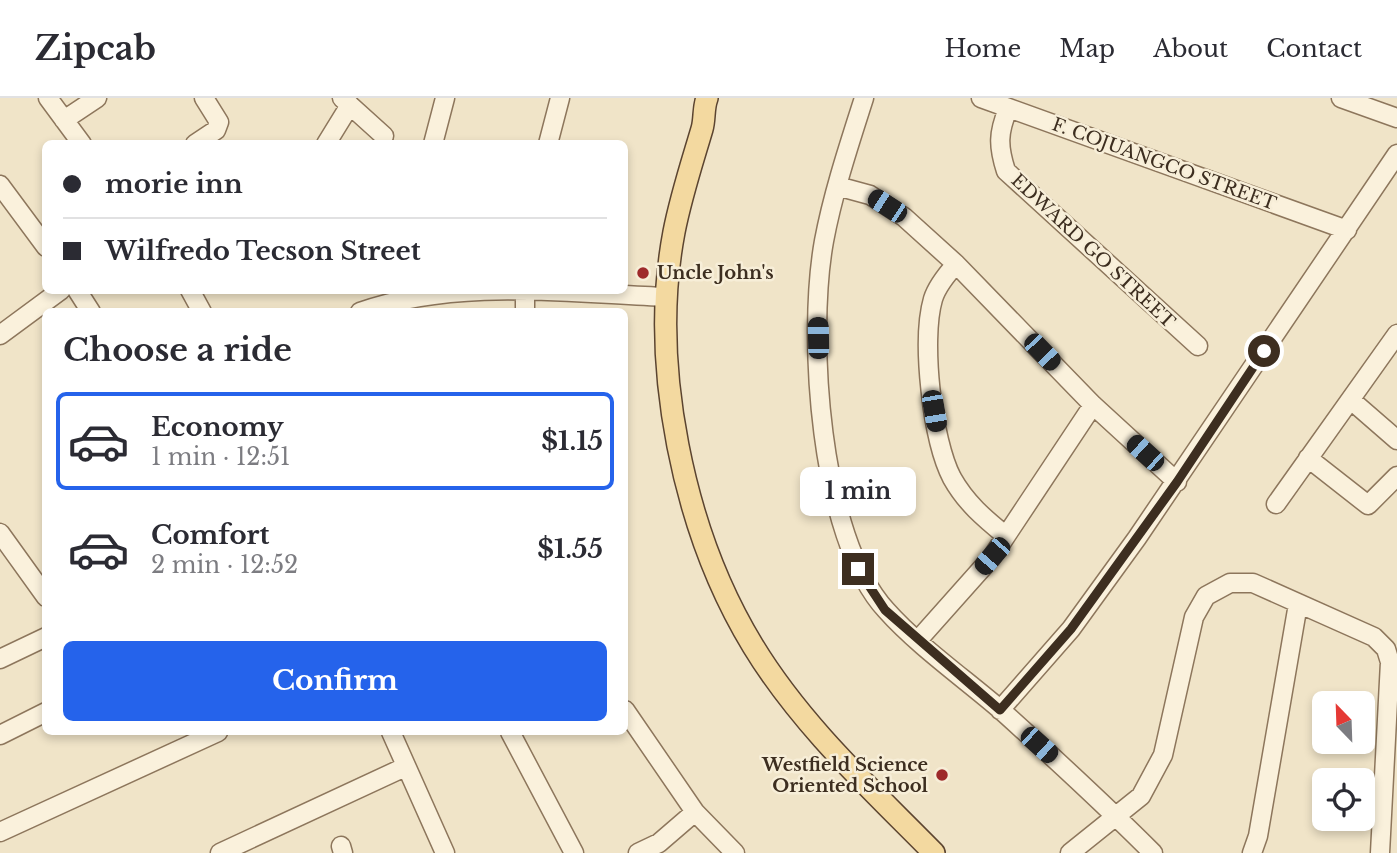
<!DOCTYPE html>
<html lang="en">
<head>
<meta charset="utf-8">
<style>
	body { margin:0; font-family:"Libre Baskerville",serif; background:#f7f7f7; color:#2b2b33; height:100vh; display:flex; flex-direction:column; font-size:26px; white-space:nowrap }
	* { box-sizing:border-box; margin:0 }
	p { font-size:23px; color:#7c7c81 }
	.icon { flex:none; width:38px; height:38px; fill:none; stroke:currentColor; stroke-width:2; stroke-linecap:round; stroke-linejoin:round }
	.map { position:relative; flex:1; overflow:hidden }
	.drawer { position:absolute; left:42px; top:210px; width:586px; height:427px; display:flex; flex-direction:column; background:#fff; border-radius:10px; box-shadow:0 4px 10px #0003 }
	.drawer>* { flex:none }
	.guide { position:absolute; left:42px; top:42px; width:586px; height:154px; border-radius:10px; box-shadow:0 4px 10px #0003; display:grid; align-content:center; height:154px; padding:0 21px; background:#fff }
	.needle { width:46px; rotate:337deg }
	.buttons { position:absolute; left:1312px; top:593px; display:grid; gap:14px }
	.buttons a { display:grid; place-items:center; width:63px; height:63px; border-radius:10px; background:#fff; box-shadow:0 4px 10px #0003; font-size:35px }
	.end { position:absolute; width:32px; height:32px; margin:-16px; border:9px solid #3d2e20; background:#fff; box-shadow:0 0 0 4px #fff }
	.from { border-radius:50% }
	.bubble { position:absolute; height:49px; border-radius:10px; background:#fff; box-shadow:0 4px 10px #0003; font-size:23px; font-weight:800; line-height:49px; text-align:center }
	.car { position:absolute; width:21px; height:42px; margin:-21px -10px; border-radius:9px; box-shadow:0 0 5px 2px #0007; background:linear-gradient(#222 24%,#8ab4d8 0 40%,#222 0 76%,#8ab4d8 0 86%,#222 0) }
	.guide b { display:flex; align-items:center; gap:24px; height:66px; font-size:26px }
	.guide b+b { border-top:2px solid #e1e1e2 }
	.guide i { width:18px; height:18px; background:#2b2b33 }
	ul { padding:0; list-style:none }
	li { display:flex; align-items:center; gap:21px; height:98px; margin:0 14px 10px; padding:0 7px; border:4px solid transparent; border-radius:10px }
	li div { flex:1 }
	li b { display:block; font-size:26px }
	li em { font-style:normal; font-weight:800 }
	li.active { border-color:#2563eb }
	li>.icon { width:63px; height:63px; stroke-width:1.5 }
	h2 { padding:0 21px; font-size:32px; line-height:84px }
	.primary-button { display:flex; gap:14px; margin-top:auto; padding:14px 21px }
	.primary-button a { flex:1; height:80px; border-radius:10px; background:#2563eb; color:#fff; font-size:28px; font-weight:800; line-height:80px; text-align:center }
	header { display:flex; align-items:center; gap:42px; box-sizing:border-box; height:98px; padding:0 35px; background:#fff; border-bottom:2px solid #e1e1e2 }
	header strong { font-size:33px }
	nav { display:flex; gap:38px; margin-inline-start:auto; font-size:24px }
	.map>svg:first-child { display:block }
	.lines { fill:none; stroke-linecap:round; stroke-linejoin:round }
	.minor-casing { stroke:#8d765c; stroke-width:21 }
	.major-casing { stroke:#5b4430; stroke-width:24 }
	.minor { stroke:#faf1dc; stroke-width:18 }
	.major { stroke:#f3d9a0; stroke-width:21 }
	.route { stroke:#3d2e20; stroke-width:9 }
	.poi-dot { fill:#9e2a2b; stroke:#f7eed8; stroke-width:2.5 }
	.labels { text-anchor:middle; stroke-width:5; stroke-linejoin:round; paint-order:stroke }
	.street-label { font-size:18px; fill:#3d2e20; stroke:#f7eed8 }
	.poi-label { font-size:18px; font-weight:bold; fill:#3d2e20; stroke:#f7eed8; text-anchor:start }
</style>
</head>
<body>
<header>
<strong>Zipcab</strong>
<nav><a>Home</a><a>Map</a><a>About</a><a>Contact</a></nav>
</header>
<div class="map">
<svg width="1397" height="755" viewBox="0 0 1397 755">
	<rect width="100%" height="100%" fill="#f0e4c8"/>
	<g class="lines">
		<g class="minor-casing">
			<path id="minor" d="M48 0 82 46
				M342 0 384 38
				M864 0C849 47 833 95 824 143 807 237 819 439 886 512 918 548 965 581 1002 613 1053 659 1104 706 1153 755
				M981 0 1347 132
				M1341 0 1397 20
				M1008 11C998 35 998 48 1006 73L1198 248
				M64 22 97 0
				M195 46 216 32 219 24 204 0
				M326 46 350 7
				M433 46 445 0
				M548 46 560 0
				M0 87 46 149
				M837 88 870 97 904 119 956 166 1093 307 1177 384
				M956 166C947 176 937 188 933 201 921 242 932 342 952 380 966 405 984 420 1006 438
				M77 192 91 214
				M190 192 202 214
				M525 192V214
				M360 214C457 180 566 195 667 199
				M0 237 61 192
				M1351 302 1397 342
				M1308 360 1368 407 1397 378
				M1276 406 1397 236
				M0 435 46 499
				M919 541 992 459 1093 307
				M0 561 46 539
				M625 612 695 714 735 755
				M1000 612 1071 531 1137 440 1397 56
				M391 634 445 755
				M510 634 574 755
				M0 637 46 614
				M0 734 218 634
				M341 748 343 755
				M220 755 405 669
				M638 755 659 745 695 714
				M1070 755 1141 698 1163 657 1194 519 1206 498 1230 485H1253L1374 539 1386 551 1390 564 1380 755
				M1252 755 1258 738 1298 506"/>
		</g>
		<g class="major-casing">
			<path id="major" d="M707 0C703 10 705 21 702 31 692 65 681 98 674 134 649 266 683 433 753 548 801 627 870 690 934 755"/>
		</g>
		<use href="#minor" class="minor"/>
		<use href="#major" class="major"/>
	</g>
	<g class="lines">
		<path class="route" d="M858 471 885 512 1000 612 1071 531 1177 384 1264 253"/>
	</g>
	<g class="poi-dot">
		<circle cx="643" cy="175" r="7"/>
		<circle cx="942" cy="677" r="7"/>
	</g>
	<g class="labels">
		<g class="street-label">
			<text transform="translate(1164 66) rotate(20)" y="6">F. COJUANGCO STREET</text>
			<text transform="translate(1093 153) rotate(43)" y="6">EDWARD GO STREET</text>
		</g>
		<g class="poi-label">
			<text x="657" y="181">Uncle John's</text>
			<text x="928" y="673" text-anchor="end">Westfield Science<tspan x="928" dy="21">Oriented School</tspan></text>
		</g>
	</g>
</svg>
<div class="buttons">
<a><svg class="needle" viewBox="-14 -14 28 28"><path d="M0-13l5 13h-10z" fill="#e53935"/><path d="M0 13l5-13h-10z" fill="#7c7c81"/></svg></a>
<a><svg class="icon" aria-label="locate" viewBox="0 0 24 24"><circle cx="12" cy="12" r="6"/><path d="M12 2v4M12 18v4M2 12h4M18 12h4"/></svg></a>
</div>
<i class="end from" style="left:1264px;top:253px"></i>
<i class="end" style="left:858px;top:471px"></i>
<div class="bubble" style="left:800px;top:369px;width:116px">1 min</div>
<i class="car" style="left:887px;top:108px;rotate:303deg"></i>
<i class="car" style="left:818px;top:240px;rotate:359deg"></i>
<i class="car" style="left:1042px;top:254px;rotate:136deg"></i>
<i class="car" style="left:934px;top:313px;rotate:170deg"></i>
<i class="car" style="left:1145px;top:355px;rotate:312deg"></i>
<i class="car" style="left:992px;top:458px;rotate:221deg"></i>
<i class="car" style="left:1039px;top:647px;rotate:132deg"></i>
<div class="guide">
<b><i class="from"></i>morie inn</b>
<b><i></i>Wilfredo Tecson Street</b>
</div>
<section class="drawer">
<h2>Choose a ride</h2>
<ul>
<li class="active"><svg class="icon" aria-label="car" viewBox="0 0 24 24"><path d="M5 17H2v-5l4-1 3-4h7l3 4 3 1v5h-3M9 17h6M6 11h13"/><circle cx="7" cy="17" r="2"/><circle cx="17" cy="17" r="2"/></svg><div><b>Economy</b><p>1 min · 12:51</p></div><em>$1.15</em></li>
<li><svg class="icon" aria-label="car" viewBox="0 0 24 24"><path d="M5 17H2v-5l4-1 3-4h7l3 4 3 1v5h-3M9 17h6M6 11h13"/><circle cx="7" cy="17" r="2"/><circle cx="17" cy="17" r="2"/></svg><div><b>Comfort</b><p>2 min · 12:52</p></div><em>$1.55</em></li>
</ul>
<div class="primary-button"><a>Confirm</a></div>
</section>
</div>
</body>
</html>
